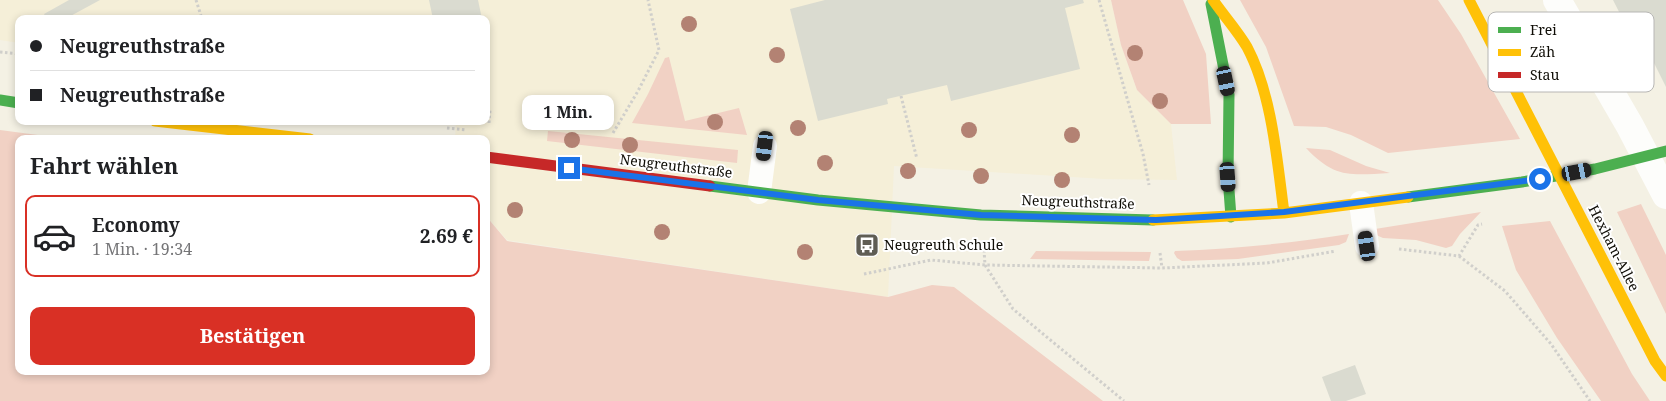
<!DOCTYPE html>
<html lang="de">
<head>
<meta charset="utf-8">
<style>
	body { margin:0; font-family:"Noto Serif",serif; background:#f2f2f2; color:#202124; height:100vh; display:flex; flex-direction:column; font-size:19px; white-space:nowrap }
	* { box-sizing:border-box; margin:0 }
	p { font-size:16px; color:#757577 }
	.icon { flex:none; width:28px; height:28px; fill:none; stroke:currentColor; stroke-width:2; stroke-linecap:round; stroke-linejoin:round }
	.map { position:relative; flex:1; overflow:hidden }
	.side { position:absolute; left:15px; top:135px; width:475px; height:240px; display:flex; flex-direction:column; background:#fff; border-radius:10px; box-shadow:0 2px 8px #0003 }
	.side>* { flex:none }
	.guide { position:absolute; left:15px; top:15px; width:475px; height:110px; border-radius:10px; box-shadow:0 2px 8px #0003; display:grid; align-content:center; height:110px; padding:0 15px; background:#fff }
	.end { position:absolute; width:22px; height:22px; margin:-11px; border:6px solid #1a73e8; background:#fff; box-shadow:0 0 0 2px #fff }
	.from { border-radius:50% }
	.bubble { position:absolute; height:35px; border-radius:10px; background:#fff; box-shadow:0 2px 8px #0003; font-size:16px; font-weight:700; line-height:35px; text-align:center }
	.car { position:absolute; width:15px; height:30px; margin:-15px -8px; border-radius:6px; box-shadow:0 0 4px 1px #0007; background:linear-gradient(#222 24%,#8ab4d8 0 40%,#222 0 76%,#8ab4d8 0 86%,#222 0) }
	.guide b { display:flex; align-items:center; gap:18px; height:48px; font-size:19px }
	.guide b+b { border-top:1px solid #e0e0e0 }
	.guide i { width:12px; height:12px; background:#202124 }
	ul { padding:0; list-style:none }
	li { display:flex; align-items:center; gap:15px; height:82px; margin:0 10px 8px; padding:0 5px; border:2px solid #e0e0e0; border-radius:10px }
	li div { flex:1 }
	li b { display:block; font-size:19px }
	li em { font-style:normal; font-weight:700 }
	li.selected { border-color:#d93025 }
	li>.icon { width:45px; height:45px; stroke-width:1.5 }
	h2 { padding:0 15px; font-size:22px; line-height:60px }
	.button { display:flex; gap:10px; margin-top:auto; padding:10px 15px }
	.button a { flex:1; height:58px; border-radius:10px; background:#d93025; color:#fff; font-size:20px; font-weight:700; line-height:58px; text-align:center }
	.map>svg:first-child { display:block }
	.built { fill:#f5efd8 }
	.green { fill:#f1d1c4 }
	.building { fill:#dadbd0 }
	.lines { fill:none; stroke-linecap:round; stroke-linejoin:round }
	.path { stroke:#d0cfcb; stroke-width:3; stroke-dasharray:2.5 2.5; stroke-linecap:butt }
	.lane { stroke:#fdfdfb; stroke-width:24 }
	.street { stroke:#fdfdfb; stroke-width:28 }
	.fast { stroke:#4caf50; stroke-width:11 }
	.slow { stroke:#ffc107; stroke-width:11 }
	.jam { stroke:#c62828; stroke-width:11 }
	.tree { fill:#b38273 }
	.route { stroke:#1a73e8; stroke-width:6 }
	.labels { text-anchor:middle; stroke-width:4; stroke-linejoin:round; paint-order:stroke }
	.street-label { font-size:14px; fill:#0f0d06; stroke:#fff }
	.poi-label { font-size:14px; fill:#0f0d06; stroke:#fff; text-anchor:start }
	.key { fill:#fff; stroke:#b7b6b4; stroke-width:1 }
	.key-label { font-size:14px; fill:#0f0d06 }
</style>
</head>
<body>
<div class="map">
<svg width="1666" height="401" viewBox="0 0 1666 401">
	<rect width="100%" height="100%" fill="#f4f1e4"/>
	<path class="built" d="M0 0H1111L1121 45 1137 90 1171 124 1177 180 1104 179 894 166 888 297 507 240 486 216V139H455L456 121H486V19H19V43L0 40Z"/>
	<path class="green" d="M1111 0H1183L1206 54 1211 124H1171L1137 90 1121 45Z
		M1240 0H1438L1461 34 1520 139 1388 153 1351 135 1326 127 1294 126 1266 47Z
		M669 57 685 121 739 108 747 135 632 123 648 94 665 58Z
		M0 130 68 139H19V371H486V216L507 241 888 297 932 285 954 287 1103 401H0Z
		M548 131 738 150 737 163 547 141Z
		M1306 148 1330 150 1366 166 1390 173C1351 175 1335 179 1306 148Z
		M1641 204 1666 255V314L1617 212Z
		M1481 212 1460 234 1452 246 1446 248 1416 240 1383 238 1376 235 1375 229Z
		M1550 221 1632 374 1650 401H1601L1557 338 1516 270 1502 226Z
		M1349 234 1346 242 1339 245 1238 259 1182 261 1177 258 1174 253 1175 251C1234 249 1291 243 1349 234Z
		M1036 251 1151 252 1149 261 1030 259Z"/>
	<path class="building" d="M69 0H100L65 19H47L44 14Z
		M429 0H478L482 19H433Z
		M825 0H1083L1084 3 1065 8 1080 69 951 101 947 85 887 99 888 104 818 121 790 9Z
		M1613 0H1666V87L1648 51 1641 55Z
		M1355 365 1366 394 1346 401H1331L1322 377Z"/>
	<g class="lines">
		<path class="path" d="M196 0 202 19
			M1099 0 1143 154 1149 185
			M0 52 19 54
			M901 96 917 159
			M489 123 490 110
			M447 128 466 130
			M613 133 638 91 659 50 648 0
			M1399 249 1459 256 1478 225 1482 224
			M984 250 985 265 1013 309 1124 401
			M1160 253 1162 268
			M1459 256 1505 291 1551 344 1590 401
			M864 274 931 260 985 265 1162 268 1267 263 1336 251"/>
		<path class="lane" d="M759 192 765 146
			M1361 203 1367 246"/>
		<path class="street" d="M1557 0 1630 126 1666 195"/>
		<path class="fast" d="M1211 4 1229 95 1228 177 1231 217
			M0 100 19 103
			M710 186 818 200 981 215 1153 220
			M1408 197 1522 182 1595 169 1666 151"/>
		<path class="slow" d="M1213 0C1224 16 1237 30 1247 47 1272 94 1277 160 1284 213
			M1469 0 1655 361 1666 376
			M155 121 310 139
			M1153 220 1284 213 1408 197"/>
		<path class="jam" d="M486 157 710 186"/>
	</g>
	<g class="tree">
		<circle cx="689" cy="24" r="8"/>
		<circle cx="1135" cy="53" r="8"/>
		<circle cx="777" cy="55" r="8"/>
		<circle cx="1160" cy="101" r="8"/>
		<circle cx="715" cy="122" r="8"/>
		<circle cx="798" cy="128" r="8"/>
		<circle cx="969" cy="130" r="8"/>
		<circle cx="1072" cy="135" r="8"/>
		<circle cx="572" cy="140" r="8"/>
		<circle cx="630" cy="145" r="8"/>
		<circle cx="825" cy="163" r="8"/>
		<circle cx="908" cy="171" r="8"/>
		<circle cx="981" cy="176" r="8"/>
		<circle cx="1062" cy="180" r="8"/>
		<circle cx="515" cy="210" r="8"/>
		<circle cx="662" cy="232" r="8"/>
		<circle cx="805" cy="252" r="8"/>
	</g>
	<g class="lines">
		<path class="route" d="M569 168 818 200 981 215 1156 220 1284 212 1540 179"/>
	</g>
	<defs>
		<g id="bus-square" transform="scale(1.25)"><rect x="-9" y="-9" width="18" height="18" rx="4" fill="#5f5d54" stroke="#fff"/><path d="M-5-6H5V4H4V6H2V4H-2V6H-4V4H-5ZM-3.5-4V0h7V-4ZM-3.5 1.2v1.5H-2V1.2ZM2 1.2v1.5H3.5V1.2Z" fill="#fff"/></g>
	</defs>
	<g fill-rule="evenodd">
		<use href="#bus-square" x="867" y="245"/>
	</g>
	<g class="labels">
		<g class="street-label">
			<text transform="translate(676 166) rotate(7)" y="5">Neugreuthstraße</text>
			<text transform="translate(1078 202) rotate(2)" y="5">Neugreuthstraße</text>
			<text transform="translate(1614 248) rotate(63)" y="5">Hexham-Allee</text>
		</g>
		<g class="poi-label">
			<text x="884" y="250">Neugreuth Schule</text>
		</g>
	</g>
	<rect x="1488" y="12" width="166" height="80" rx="8" class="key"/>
	<rect x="1498" y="27" width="23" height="6" fill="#4caf50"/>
	<rect x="1498" y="49" width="23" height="7" fill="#ffc107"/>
	<rect x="1498" y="72" width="23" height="6" fill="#c62828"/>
	<g class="key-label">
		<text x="1530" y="35">Frei</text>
		<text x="1530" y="57">Zäh</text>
		<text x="1530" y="80">Stau</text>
	</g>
</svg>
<i class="end from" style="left:1540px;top:179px"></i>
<i class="end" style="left:569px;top:168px"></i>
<div class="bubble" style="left:522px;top:95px;width:92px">1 Min.</div>
<i class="car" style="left:1226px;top:81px;rotate:168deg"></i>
<i class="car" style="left:765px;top:146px;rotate:187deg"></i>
<i class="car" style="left:1577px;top:172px;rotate:79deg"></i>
<i class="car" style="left:1228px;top:177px;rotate:176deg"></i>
<i class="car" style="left:1367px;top:246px;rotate:352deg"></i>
<div class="guide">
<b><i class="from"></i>Neugreuthstraße</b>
<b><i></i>Neugreuthstraße</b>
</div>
<section class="side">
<h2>Fahrt wählen</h2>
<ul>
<li class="selected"><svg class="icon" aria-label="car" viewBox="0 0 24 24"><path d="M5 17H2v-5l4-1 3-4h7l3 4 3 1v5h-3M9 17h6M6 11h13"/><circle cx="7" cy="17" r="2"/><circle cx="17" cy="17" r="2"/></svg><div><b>Economy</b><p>1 Min. · 19:34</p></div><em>2.69 €</em></li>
</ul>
<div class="button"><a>Bestätigen</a></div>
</section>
</div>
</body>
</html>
